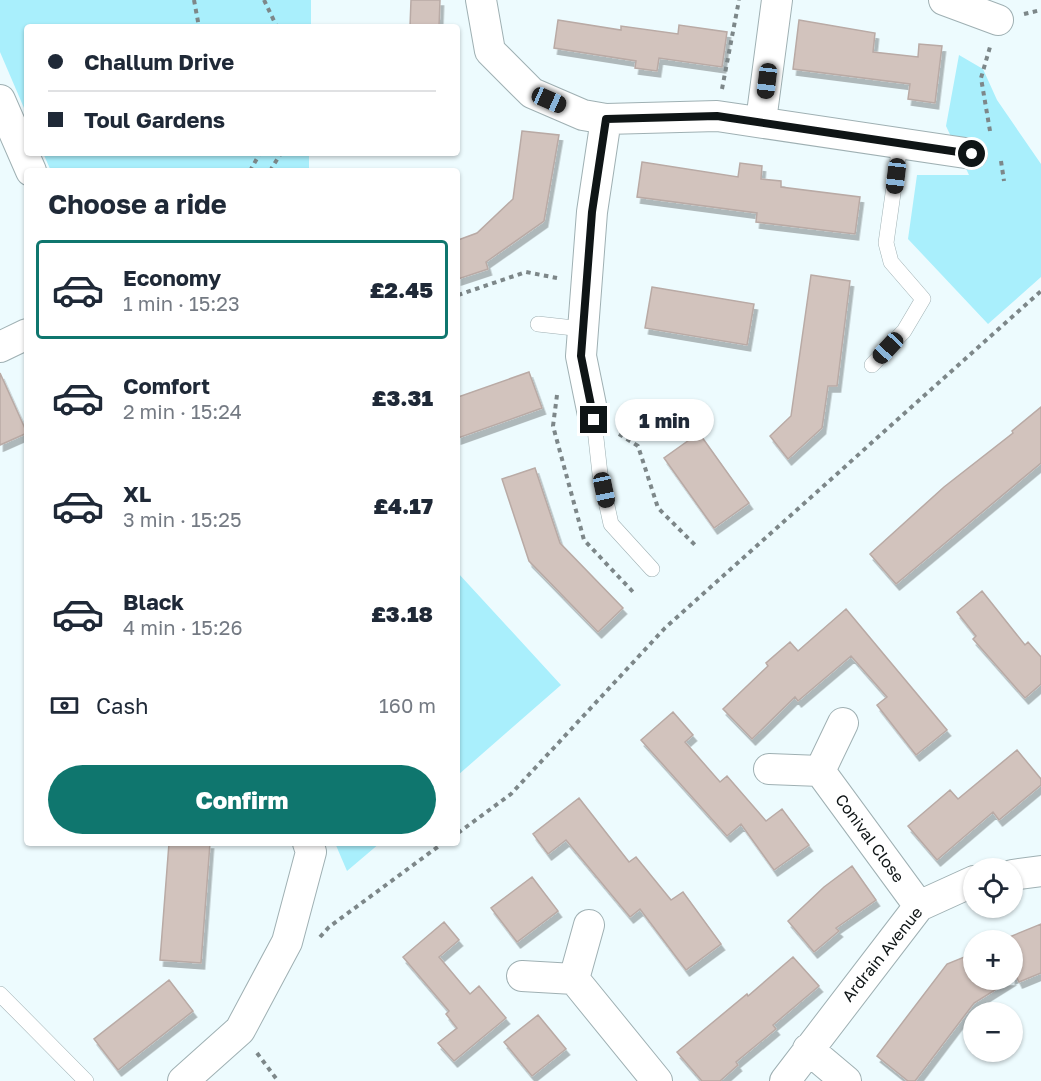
<!DOCTYPE html>
<html lang="en">
<head>
<meta charset="utf-8">
<style>
	body { margin:0; font-family:"Golos Text",sans-serif; background:#f2f2f3; color:#1f2937; height:100vh; display:flex; flex-direction:column; font-size:22px; white-space:nowrap }
	* { box-sizing:border-box; margin:0 }
	p { font-size:20px; color:#747a83 }
	.icon { flex:none; width:33px; height:33px; fill:none; stroke:currentColor; stroke-width:2; stroke-linecap:round; stroke-linejoin:round }
	.map { position:relative; flex:1; overflow:hidden }
	.side { position:absolute; left:24px; top:168px; width:436px; height:678px; display:flex; flex-direction:column; background:#fff; border-radius:6px; box-shadow:0 2px 4px #0004 }
	.side>* { flex:none }
	.hud { position:absolute; left:24px; top:24px; width:436px; height:132px; border-radius:6px; box-shadow:0 2px 4px #0004; display:grid; align-content:center; height:132px; padding:0 24px; background:#fff }
	.buttons { position:absolute; left:963px; top:858px; display:grid; gap:12px }
	.buttons a { display:grid; place-items:center; width:60px; height:60px; border-radius:50%; background:#fff; box-shadow:0 2px 4px #0004; font-size:30px }
	.end { position:absolute; width:27px; height:27px; margin:-14px; border:8px solid #0f1516; background:#fff; box-shadow:0 0 0 3px #fff }
	.from { border-radius:50% }
	.bubble { position:absolute; height:42px; border-radius:21px; background:#fff; box-shadow:0 2px 4px #0004; font-size:20px; font-weight:800; line-height:42px; text-align:center }
	.car { position:absolute; width:18px; height:36px; margin:-18px -9px; border-radius:8px; box-shadow:0 0 4px 2px #0007; background:linear-gradient(#222 24%,#8ab4d8 0 40%,#222 0 76%,#8ab4d8 0 86%,#222 0) }
	.hud b { display:flex; align-items:center; gap:21px; height:57px; font-size:22px }
	.hud b+b { border-top:2px solid #e0e1e3 }
	.hud i { width:15px; height:15px; background:#1f2937 }
	ul { padding:0; list-style:none }
	li { display:flex; align-items:center; gap:18px; height:99px; margin:0 12px 9px; padding:0 12px; border:3px solid transparent; border-radius:6px }
	li div { flex:1 }
	li b { display:block; font-size:22px }
	li em { font-style:normal; font-weight:800 }
	li.current { border-color:#0f766e }
	li>.icon { width:54px; height:54px; stroke-width:1.5 }
	h2 { padding:0 24px; font-size:27px; line-height:72px }
	.pay { display:flex; align-items:center; gap:15px; height:66px; padding:0 24px; font-size:22px }
	.pay p { margin-inline-start:auto }
	.action { display:flex; gap:12px; margin-top:auto; padding:12px 24px }
	.action a { flex:1; height:69px; border-radius:36px; background:#0f766e; color:#fff; font-size:24px; font-weight:800; line-height:69px; text-align:center }
	.map>svg:first-child { display:block }
	.green { fill:#a9effc }
	.building { fill:#d2c3bd; stroke:#b9aaa5; stroke-width:1.5; filter:url(#shadow) }
	.lines { fill:none; stroke-linecap:round; stroke-linejoin:round }
	.service-casing { stroke:#9fb0b3; stroke-width:16 }
	.minor-casing { stroke:#9fb0b3; stroke-width:32 }
	.path { stroke:#7d8789; stroke-width:4; stroke-dasharray:4.5 4.5; stroke-linecap:butt }
	.service { stroke:#fff; stroke-width:15 }
	.minor { stroke:#fff; stroke-width:30 }
	.route { stroke:#0f1516; stroke-width:8 }
	.labels { text-anchor:middle; stroke-width:5; stroke-linejoin:round; paint-order:stroke }
	.street-label { font-size:16px; fill:#0f1516; stroke:#fff }
</style>
</head>
<body>
<div class="map">
<svg width="1041" height="1081" viewBox="0 0 1041 1081">
	<defs>
		<filter id="shadow"><feDropShadow dx="3.5" dy="6" stdDeviation="0" flood-color="#0004"/></filter>
	</defs>
	<rect width="100%" height="100%" fill="#edfbfe"/>
	<path class="green" d="M0 0H311V27H27V115L0 52Z
		M959 55 983 69 997 100 1041 164V277L988 324 908 239 917 175H969L946 126Z
		M43 153H309V171H51Z
		M458 573 561 685 458 775Z
		M335 843H380L347 871Z"/>
	<path class="building" d="M411 0H440L439 27H410Z
		M558 20 621 30V26L678 34 679 25 727 32 722 67 659 58 657 71 635 68 636 61 554 48Z
		M799 20 875 33 873 52 918 57 919 44 942 46 935 103 908 99 910 84 793 69Z
		M522 131 559 135 544 221 486 262 488 269 458 279V240L477 233 513 199Z
		M642 162 738 177 740 163 762 166 761 179 781 181V187L860 197 855 234 756 222 757 213 637 197Z
		M811 275 850 281 837 386H828L822 428 788 459 770 436 791 416Z
		M652 287 754 304 747 345 645 328Z
		M529 372 542 408 458 438V397Z
		M0 373 27 433 0 445Z
		M1041 407V463L896 584 870 554 944 487 1013 433 1012 431Z
		M699 433 749 503 714 528 664 458Z
		M535 468 560 543 623 608 598 632 529 561 502 479Z
		M982 591 1025 645 1028 642 1041 657V684L1025 698 973 639 976 636 957 612Z
		M846 609 947 730 916 755 877 705 887 697 851 656 798 701 795 697 752 739 723 709 768 666 766 663 790 642 798 651Z
		M673 712 693 735 685 742 720 782 727 776 766 821 782 809 809 845 774 870 741 824 727 836 641 740Z
		M1017 750 1041 779V785L999 820 993 812 937 860 908 826 950 790 958 799Z
		M579 798 629 862 636 857 671 900 683 892 721 944 686 970 640 909 630 917 566 840 548 854 533 834Z
		M169 843H210L201 963 160 960Z
		M852 866 876 900 836 928 839 931 814 952 788 921 824 887Z
		M532 877 558 911 517 942 491 908Z
		M444 922 459 940 439 957 470 994 479 986 506 1018 454 1061 438 1043 457 1028 446 1014 449 1011 403 957Z
		M1041 924V973L1019 982 1016 976 1012 978V940H1002Z
		M974 953V980H1011L974 1003 915 1081H908L877 1056 947 964Z
		M793 957 819 986 773 1025 776 1029 736 1062 738 1065 720 1081H702L677 1052 747 994 748 996Z
		M169 980 193 1011 118 1070 94 1039Z
		M538 1015 566 1049 532 1076 504 1042Z"/>
	<g class="lines">
		<g class="service-casing">
			<path id="service" d="M538 324 583 329
				M872 365 904 331 923 299 891 262 886 243 900 144
				M594 420 600 474 611 524 652 569
				M0 994 86 1081"/>
		</g>
		<g class="minor-casing">
			<path id="minor" d="M481 0 490 51 532 93 583 115 606 119 717 116 972 154
				M944 0 998 20
				M0 100 31 171
				M761 121 777 0
				M0 347 27 334
				M594 420 581 356 592 212 606 119
				M843 723 820 771 919 906
				M769 769 820 771
				M1012 875 1041 871
				M589 925 574 979 657 1081
				M522 976 574 979
				M808 1049 846 1081
				M183 1081 240 1030 287 942 311 852 308 843
				M785 1081 919 906 974 881"/>
		</g>
		<path class="path" d="M194 0 199 27
			M264 0 277 27
			M1024 14 1041 10
			M722 89 739 0
			M990 131 981 78 990 47
			M1001 161 1004 181
			M250 171 260 153
			M270 171 281 153
			M458 295 526 272 557 278
			M557 395 553 426 584 540 633 592
			M619 434 638 446 658 508 695 545
			M458 833 511 794 665 628 1041 291
			M320 937 329 927 443 843
			M257 1053 278 1081"/>
		<use href="#service" class="service"/>
		<use href="#minor" class="minor"/>
	</g>
	<g class="lines">
		<path class="route" d="M594 420 581 356 592 212 606 119 717 116 972 154"/>
	</g>
	<g class="labels">
		<g class="street-label">
			<text transform="translate(870 838) rotate(54)" y="6">Conival Close</text>
			<text transform="translate(882 954) rotate(-51)" y="6">Ardrain Avenue</text>
		</g>
	</g>
</svg>
<div class="buttons">
<a><svg class="icon" aria-label="locate" viewBox="0 0 24 24"><circle cx="12" cy="12" r="6"/><path d="M12 2v4M12 18v4M2 12h4M18 12h4"/></svg></a>
<a>+</a>
<a>−</a>
</div>
<i class="end from" style="left:972px;top:154px"></i>
<i class="end" style="left:594px;top:420px"></i>
<div class="bubble" style="left:615px;top:399px;width:99px">1 min</div>
<i class="car" style="left:767px;top:81px;rotate:187deg"></i>
<i class="car" style="left:549px;top:100px;rotate:114deg"></i>
<i class="car" style="left:896px;top:176px;rotate:187deg"></i>
<i class="car" style="left:888px;top:348px;rotate:223deg"></i>
<i class="car" style="left:604px;top:490px;rotate:168deg"></i>
<div class="hud">
<b><i class="from"></i>Challum Drive</b>
<b><i></i>Toul Gardens</b>
</div>
<section class="side">
<h2>Choose a ride</h2>
<ul>
<li class="current"><svg class="icon" aria-label="car" viewBox="0 0 24 24"><path d="M5 17H2v-5l4-1 3-4h7l3 4 3 1v5h-3M9 17h6M6 11h13"/><circle cx="7" cy="17" r="2"/><circle cx="17" cy="17" r="2"/></svg><div><b>Economy</b><p>1 min · 15:23</p></div><em>£2.45</em></li>
<li><svg class="icon" aria-label="car" viewBox="0 0 24 24"><path d="M5 17H2v-5l4-1 3-4h7l3 4 3 1v5h-3M9 17h6M6 11h13"/><circle cx="7" cy="17" r="2"/><circle cx="17" cy="17" r="2"/></svg><div><b>Comfort</b><p>2 min · 15:24</p></div><em>£3.31</em></li>
<li><svg class="icon" aria-label="car" viewBox="0 0 24 24"><path d="M5 17H2v-5l4-1 3-4h7l3 4 3 1v5h-3M9 17h6M6 11h13"/><circle cx="7" cy="17" r="2"/><circle cx="17" cy="17" r="2"/></svg><div><b>XL</b><p>3 min · 15:25</p></div><em>£4.17</em></li>
<li><svg class="icon" aria-label="car" viewBox="0 0 24 24"><path d="M5 17H2v-5l4-1 3-4h7l3 4 3 1v5h-3M9 17h6M6 11h13"/><circle cx="7" cy="17" r="2"/><circle cx="17" cy="17" r="2"/></svg><div><b>Black</b><p>4 min · 15:26</p></div><em>£3.18</em></li>
</ul>
<div class="pay"><svg class="icon" aria-label="cash" viewBox="0 0 24 24"><path d="M3 7h18v10H3z"/><circle cx="12" cy="12" r="2"/></svg>Cash<p>160 m</p></div>
<div class="action"><a>Confirm</a></div>
</section>
</div>
</body>
</html>
